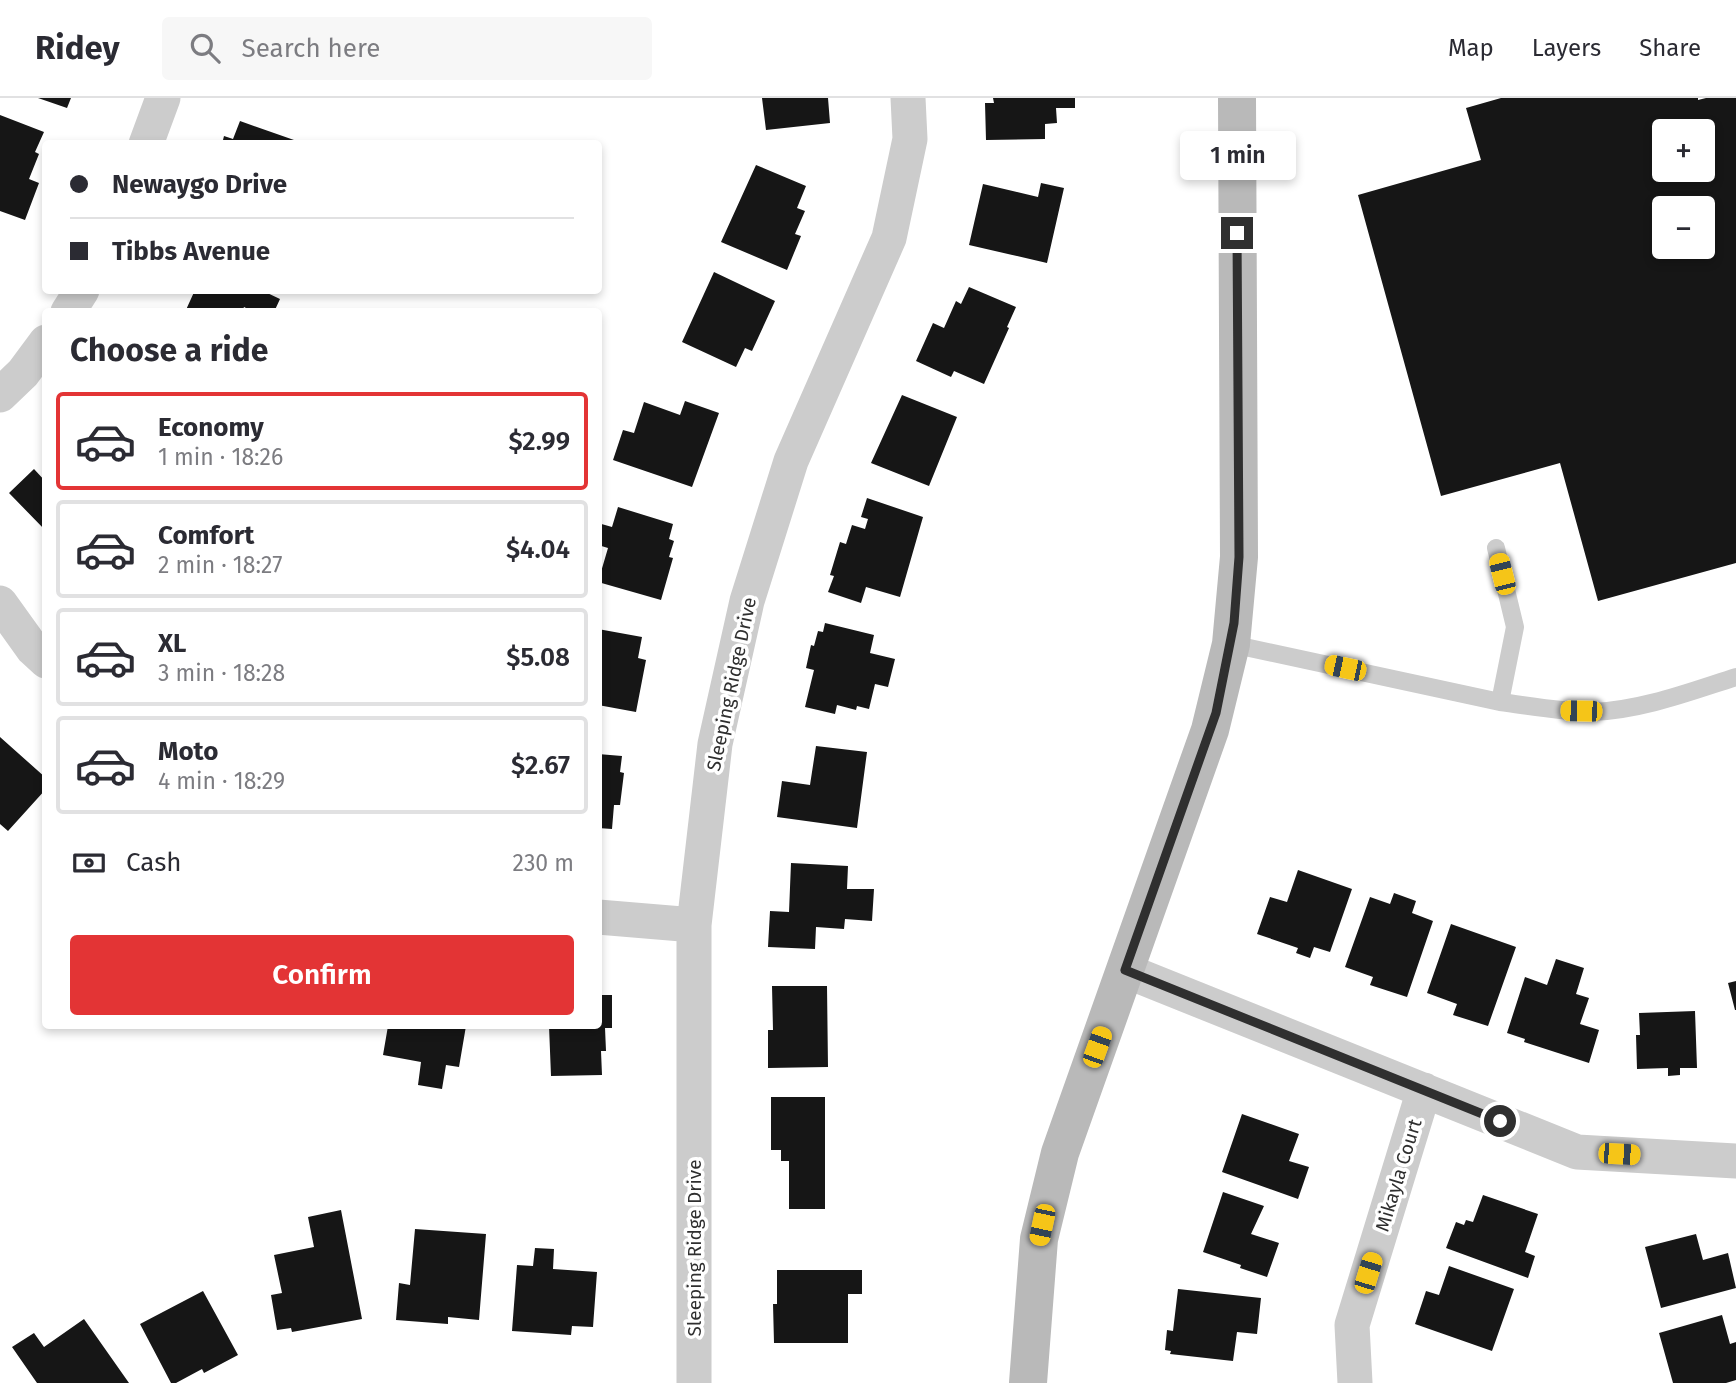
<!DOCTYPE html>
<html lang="en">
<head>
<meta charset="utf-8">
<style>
	body { margin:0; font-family:"Fira Sans",sans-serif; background:#f7f7f7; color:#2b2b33; height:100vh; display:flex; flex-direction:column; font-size:26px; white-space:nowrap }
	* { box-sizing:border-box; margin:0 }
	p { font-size:23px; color:#7c7c81 }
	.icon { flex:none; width:38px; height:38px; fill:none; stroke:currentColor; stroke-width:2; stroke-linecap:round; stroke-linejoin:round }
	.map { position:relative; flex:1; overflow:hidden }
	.sheet { position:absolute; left:42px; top:210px; width:560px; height:721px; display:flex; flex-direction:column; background:#fff; border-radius:7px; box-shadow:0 4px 10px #0003 }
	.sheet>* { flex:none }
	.banner { position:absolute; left:42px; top:42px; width:560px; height:154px; border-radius:7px; box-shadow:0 4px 10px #0003; display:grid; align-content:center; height:154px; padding:0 28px; background:#fff }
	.controls { position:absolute; left:1652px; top:21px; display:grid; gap:14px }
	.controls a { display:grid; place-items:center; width:63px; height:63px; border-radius:7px; background:#fff; box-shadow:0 4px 10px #0003; font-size:35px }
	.end { position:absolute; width:32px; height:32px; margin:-16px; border:9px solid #2f2f2f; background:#fff; box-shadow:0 0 0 4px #fff }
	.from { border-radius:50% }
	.bubble { position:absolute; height:49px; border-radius:7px; background:#fff; box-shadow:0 4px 10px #0003; font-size:23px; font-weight:600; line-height:49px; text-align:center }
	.car { position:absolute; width:21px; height:42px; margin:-21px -10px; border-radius:9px; box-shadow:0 0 5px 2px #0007; background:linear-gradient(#f5c518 24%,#345 0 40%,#f5c518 0 76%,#345 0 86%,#f5c518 0) }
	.banner b { display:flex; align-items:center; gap:24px; height:66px; font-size:26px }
	.banner b+b { border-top:2px solid #e1e1e2 }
	.banner i { width:18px; height:18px; background:#2b2b33 }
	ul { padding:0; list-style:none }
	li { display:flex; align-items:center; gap:21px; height:98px; margin:0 14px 10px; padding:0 14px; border:4px solid #e1e1e2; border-radius:7px }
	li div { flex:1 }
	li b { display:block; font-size:26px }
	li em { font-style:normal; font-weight:600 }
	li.current { border-color:#e33435 }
	li>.icon { width:63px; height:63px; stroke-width:1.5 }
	h2 { padding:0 28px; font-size:32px; line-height:84px }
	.pay { display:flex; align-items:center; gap:18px; height:77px; padding:0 28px; font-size:26px }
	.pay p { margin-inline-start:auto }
	.action { display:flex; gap:14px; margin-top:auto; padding:14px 28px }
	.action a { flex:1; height:80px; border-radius:7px; background:#e33435; color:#fff; font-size:28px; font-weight:600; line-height:80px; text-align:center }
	header { display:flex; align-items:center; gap:42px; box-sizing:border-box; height:98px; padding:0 35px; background:#fff; border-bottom:2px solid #e1e1e2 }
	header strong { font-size:33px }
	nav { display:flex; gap:38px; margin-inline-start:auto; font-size:24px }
	.search { width:490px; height:63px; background:#f7f7f7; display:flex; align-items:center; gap:18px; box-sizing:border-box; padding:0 24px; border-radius:7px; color:#7c7c81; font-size:26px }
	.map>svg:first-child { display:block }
	.building { fill:#161616; fill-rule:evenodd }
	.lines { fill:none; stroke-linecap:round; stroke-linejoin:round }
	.lane { stroke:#ccc; stroke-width:18 }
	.street { stroke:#ccc; stroke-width:35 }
	.secondary { stroke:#b9b9b9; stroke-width:38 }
	.route { stroke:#2f2f2f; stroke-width:9 }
	.labels { text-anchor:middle; stroke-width:7; stroke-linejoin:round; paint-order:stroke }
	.street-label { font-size:19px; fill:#2f2f2f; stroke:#fff }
</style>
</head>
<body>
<header>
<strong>Ridey</strong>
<div class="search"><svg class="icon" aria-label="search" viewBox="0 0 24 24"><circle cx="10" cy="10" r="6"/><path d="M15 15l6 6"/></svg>Search here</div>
<nav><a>Map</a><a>Layers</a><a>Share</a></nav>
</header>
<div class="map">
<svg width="1736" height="1285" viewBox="0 0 1736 1285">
	<rect width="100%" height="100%" fill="#fff"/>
	<path class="building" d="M38 0H71L67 10Z
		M762 0H828L830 25 766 32Z
		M993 0H1075V10H1056L1057 25 1045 26V41L986 42 985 5H994Z
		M1501 0H1698V2L1706 0H1736V465L1598 503 1560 365 1441 398 1358 97 1481 62 1466 10ZM1664 33H1703V72H1664ZM1664 110H1703V149H1664Z
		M0 17 44 34 35 54 39 56 29 81 39 85 25 122 0 113Z
		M240 23 294 42 293 46H222L224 38 233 41Z
		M756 67 806 88 797 110 805 113 795 136 801 138 787 172 721 144Z
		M1041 85 1064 90 1047 165 969 147 983 86 1038 99Z
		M714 174 775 203 752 253 745 250 736 269 682 244Z
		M969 189 1016 209 1007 229 1009 230 984 286 954 273 951 279 916 263 933 225 944 230 956 203 961 206Z
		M195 192H261L280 201 274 214H254L244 209 242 214H185Z
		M902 297 957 319 929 388 871 365Z
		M685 303 719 315 692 389 613 362 623 332 634 335 644 304 680 317Z
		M34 371 46 384V433L9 395Z
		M867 400 923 419 900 499 866 489 861 505 828 494 834 478 830 477 840 444 846 446 852 427 865 431 868 421 861 419Z
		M618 409 673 426 669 441 674 443 669 459 673 460 661 502 598 484 608 450 598 447V425L612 429Z
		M825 525 874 537 870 555 895 561 888 589 875 586 869 611 857 608 856 612 837 607 835 616 805 609 814 572 806 570 811 547 814 548 818 533 823 534Z
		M598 531 642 539 638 560 646 562 636 614 598 607Z
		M0 639 46 680V691L8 733 0 726Z
		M816 648 867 654 857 730 777 719 782 683 810 687Z
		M598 656 622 658 620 674 624 675 620 707H614L612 731 598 730Z
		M791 765 848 768 847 791H874L872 823 845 821 844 831 816 829 815 851 768 849 770 813 789 814Z
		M1298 772 1352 791 1330 854 1314 849 1310 860 1296 855 1298 850 1257 836 1270 799 1287 804Z
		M1394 795 1416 803 1412 815 1433 823 1407 899 1370 887 1373 879 1345 869 1370 799 1390 806Z
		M1451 826 1516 849 1488 928 1453 917 1457 906 1427 895Z
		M1556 861 1584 870 1576 896 1589 900 1580 926 1599 932 1589 965 1524 944 1525 941 1507 935 1525 879 1547 887Z
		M1736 883V912H1735L1728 885Z
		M772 888H827L828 969 768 970V932H773Z
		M598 897H612V930H605L606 953H601L602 977 551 978 549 928H598Z
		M1695 913 1697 970H1680V977L1668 978V970L1637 971 1636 937H1640L1639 915Z
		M388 928H466L459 969 446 967 442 991 418 987 421 964 383 957Z
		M771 999H825V1111H789V1063H781V1052H771Z
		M1242 1016 1299 1036 1289 1063 1309 1069 1298 1101 1222 1074Z
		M1223 1094 1264 1108 1251 1136 1279 1145 1267 1179 1240 1170 1241 1167 1203 1154Z
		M1483 1097 1538 1116 1525 1154 1535 1158 1528 1180 1446 1150 1456 1124 1464 1127 1466 1122 1473 1124Z
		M341 1112 362 1221 292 1234 291 1230 277 1232 271 1197 282 1195 274 1157 314 1149 308 1119Z
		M415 1131 486 1136 479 1222 448 1219V1226L396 1222 399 1185 410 1187Z
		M1696 1136 1703 1162 1728 1155 1736 1190 1661 1210 1645 1149Z
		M535 1150 554 1151 553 1171 597 1174 593 1229 572 1228 571 1237 512 1233 517 1167 533 1168Z
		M1449 1168 1514 1191 1492 1253 1415 1226 1426 1193 1439 1197Z
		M777 1172H862V1196H848V1245H774L773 1206H777Z
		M1178 1191 1261 1200 1257 1236 1237 1234 1233 1263 1170 1256 1171 1253 1165 1252 1167 1232 1173 1233Z
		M203 1193 238 1257 204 1275 202 1271 176 1285H171L140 1226Z
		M1722 1217 1730 1246 1736 1244V1282L1726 1285H1673L1659 1235Z
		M84 1221 129 1285H37L12 1249 34 1235 44 1249Z"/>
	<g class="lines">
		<path class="lane" d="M1231 546 1500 604 1515 529 1496 450
			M1500 604C1531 608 1562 614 1593 614 1642 612 1689 594 1736 579"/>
		<path class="street" d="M146 46 163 0
			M68 214 82 192
			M0 297 23 275 46 244
			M0 505 33 551 46 563
			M598 819 694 827
			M1124 872 1577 1054 1736 1063
			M694 1285V827L715 646 747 503 791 363 889 140 910 41 908 0
			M1355 1285 1352 1227 1424 992"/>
		<path class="secondary" d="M1028 1285 1039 1141 1060 1055 1210 632 1231 546 1239 459 1237 0"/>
	</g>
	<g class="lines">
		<path class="route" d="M1237 135 1239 459 1234 525 1216 615 1125 872 1500 1023"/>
	</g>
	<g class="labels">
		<g class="street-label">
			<text transform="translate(731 586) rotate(-78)" y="7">Sleeping Ridge Drive</text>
			<text transform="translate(1398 1077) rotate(-73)" y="7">Mikayla Court</text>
			<text transform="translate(694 1150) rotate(-90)" y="7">Sleeping Ridge Drive</text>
		</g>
	</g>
</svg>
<div class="controls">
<a>+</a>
<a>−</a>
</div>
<i class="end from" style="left:1500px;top:1023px"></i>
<i class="end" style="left:1237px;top:135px"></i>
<div class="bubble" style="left:1180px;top:33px;width:116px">1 min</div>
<i class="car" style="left:1502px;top:476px;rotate:346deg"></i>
<i class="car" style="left:1345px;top:570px;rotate:282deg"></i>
<i class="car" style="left:1581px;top:613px;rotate:271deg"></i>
<i class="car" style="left:1097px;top:949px;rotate:20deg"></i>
<i class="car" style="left:1619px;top:1056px;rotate:93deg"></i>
<i class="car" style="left:1042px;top:1127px;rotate:192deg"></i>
<i class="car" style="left:1368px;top:1175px;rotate:17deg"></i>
<div class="banner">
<b><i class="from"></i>Newaygo Drive</b>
<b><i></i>Tibbs Avenue</b>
</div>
<section class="sheet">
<h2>Choose a ride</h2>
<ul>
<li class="current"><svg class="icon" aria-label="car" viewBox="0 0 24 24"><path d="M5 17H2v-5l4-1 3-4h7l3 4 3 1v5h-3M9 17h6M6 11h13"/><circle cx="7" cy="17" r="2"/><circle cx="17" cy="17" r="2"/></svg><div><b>Economy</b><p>1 min · 18:26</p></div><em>$2.99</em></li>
<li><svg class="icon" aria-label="car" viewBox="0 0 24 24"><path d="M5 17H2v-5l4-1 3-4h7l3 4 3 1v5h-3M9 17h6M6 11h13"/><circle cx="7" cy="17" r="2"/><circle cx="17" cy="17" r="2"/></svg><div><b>Comfort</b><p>2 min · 18:27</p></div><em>$4.04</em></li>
<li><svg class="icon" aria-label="car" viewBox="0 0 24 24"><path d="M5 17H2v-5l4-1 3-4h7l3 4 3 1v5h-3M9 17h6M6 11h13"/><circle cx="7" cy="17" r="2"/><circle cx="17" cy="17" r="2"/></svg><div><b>XL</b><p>3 min · 18:28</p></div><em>$5.08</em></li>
<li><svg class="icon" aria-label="car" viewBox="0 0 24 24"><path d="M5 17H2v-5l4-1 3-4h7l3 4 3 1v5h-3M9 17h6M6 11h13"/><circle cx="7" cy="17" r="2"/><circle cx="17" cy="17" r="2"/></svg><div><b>Moto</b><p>4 min · 18:29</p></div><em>$2.67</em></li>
</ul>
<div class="pay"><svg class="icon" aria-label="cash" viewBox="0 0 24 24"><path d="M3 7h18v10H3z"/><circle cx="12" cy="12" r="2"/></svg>Cash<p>230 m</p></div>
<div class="action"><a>Confirm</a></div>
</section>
</div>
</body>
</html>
